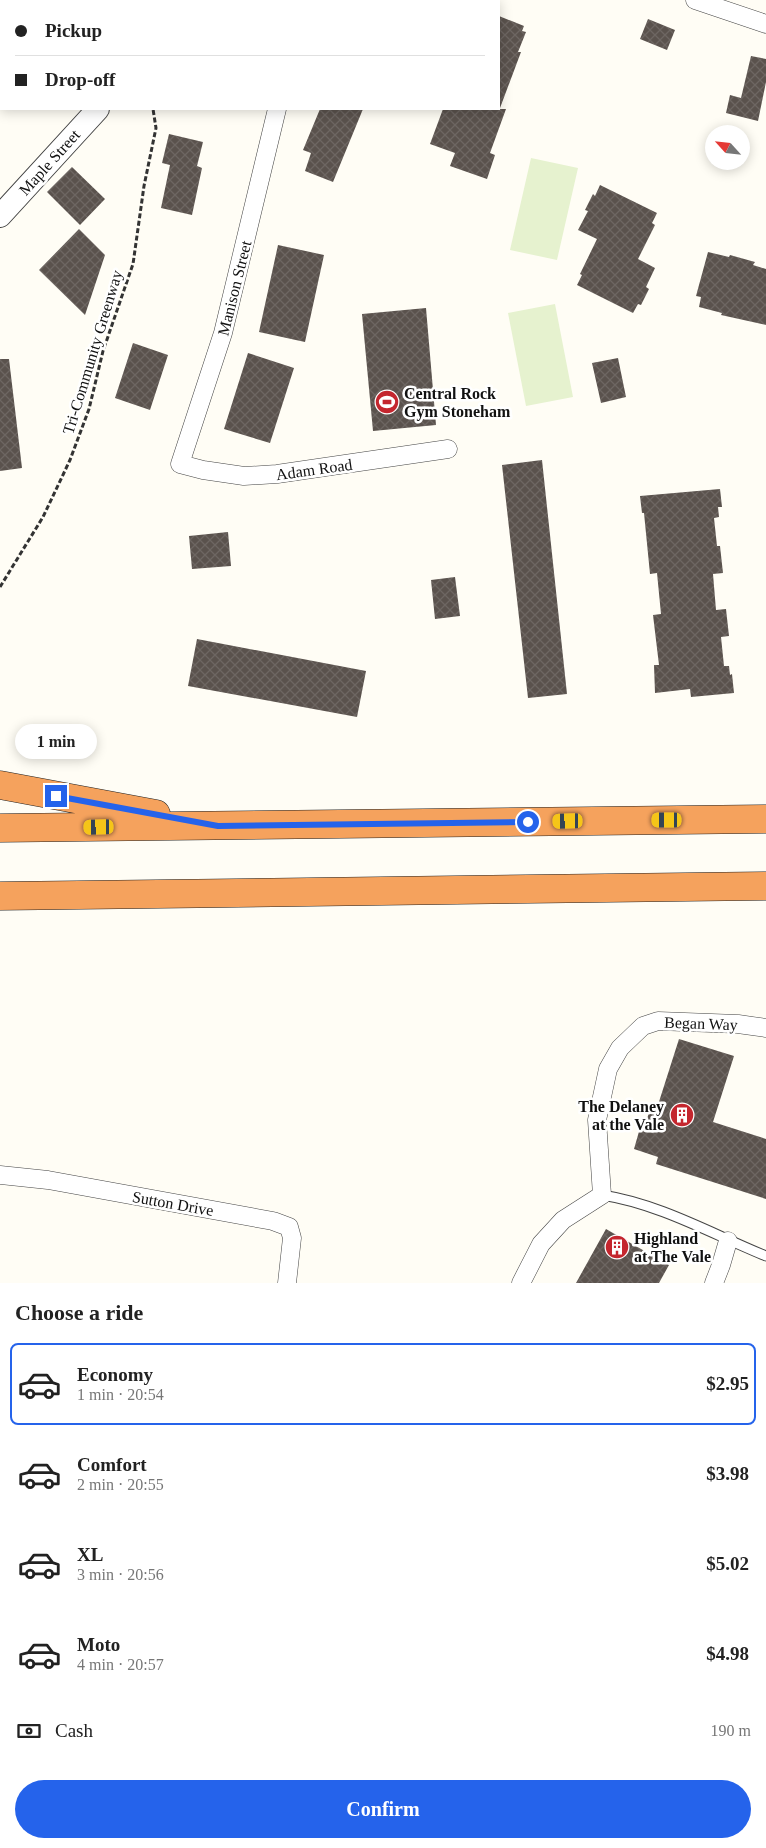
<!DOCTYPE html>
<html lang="en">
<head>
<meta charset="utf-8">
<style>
	body { margin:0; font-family:"Times New Roman",serif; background:#f2f2f2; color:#222; height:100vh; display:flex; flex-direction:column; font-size:19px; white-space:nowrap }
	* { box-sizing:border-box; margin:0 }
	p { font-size:16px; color:#767676 }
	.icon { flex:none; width:28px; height:28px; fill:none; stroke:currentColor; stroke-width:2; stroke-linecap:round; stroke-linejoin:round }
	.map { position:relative; height:1283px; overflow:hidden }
	.side { display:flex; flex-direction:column; background:#fff; flex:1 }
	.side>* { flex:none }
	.top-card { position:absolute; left:0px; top:0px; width:500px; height:110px; box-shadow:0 2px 12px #0003; display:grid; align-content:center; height:110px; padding:0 15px; background:#fff }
	.needle { width:32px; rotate:297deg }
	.buttons { position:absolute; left:705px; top:125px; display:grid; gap:10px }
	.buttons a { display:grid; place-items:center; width:45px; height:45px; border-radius:50%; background:#fff; box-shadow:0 2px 12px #0003; font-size:25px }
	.end { position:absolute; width:22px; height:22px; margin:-11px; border:6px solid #2563eb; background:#fff; box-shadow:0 0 0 2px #fff }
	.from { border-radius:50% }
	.bubble { position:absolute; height:35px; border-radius:18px; background:#fff; box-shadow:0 2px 12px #0003; font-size:16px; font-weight:700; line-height:35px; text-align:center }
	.car { position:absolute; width:15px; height:30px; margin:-15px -8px; border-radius:6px; box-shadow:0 0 4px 1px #0007; background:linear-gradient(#f5c518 24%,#345 0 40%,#f5c518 0 76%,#345 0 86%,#f5c518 0) }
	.top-card b { display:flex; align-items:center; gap:18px; height:48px; font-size:19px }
	.top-card b+b { border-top:1px solid #e0e0e0 }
	.top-card i { width:12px; height:12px; background:#222 }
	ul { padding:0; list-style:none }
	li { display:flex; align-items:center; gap:15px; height:82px; margin:0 10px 8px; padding:0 5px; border:2px solid transparent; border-radius:8px }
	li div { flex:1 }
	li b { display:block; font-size:19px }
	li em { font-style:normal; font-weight:700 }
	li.active { border-color:#2563eb }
	li>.icon { width:45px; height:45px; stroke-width:1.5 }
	h2 { padding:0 15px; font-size:22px; line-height:60px }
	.pay { display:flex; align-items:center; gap:12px; height:55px; padding:0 15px; font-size:19px }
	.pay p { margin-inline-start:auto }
	.cta { display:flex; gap:10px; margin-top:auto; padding:10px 15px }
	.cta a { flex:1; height:58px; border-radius:30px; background:#2563eb; color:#fff; font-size:20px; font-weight:700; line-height:58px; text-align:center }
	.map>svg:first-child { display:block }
	.pitch { fill:#e6f2cf }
	.building { fill:url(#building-cross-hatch) }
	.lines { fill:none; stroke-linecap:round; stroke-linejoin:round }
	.service-casing { stroke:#444; stroke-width:11 }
	.minor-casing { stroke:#444; stroke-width:19 }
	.tertiary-casing { stroke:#444; stroke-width:24 }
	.motorway-casing { stroke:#222; stroke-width:29 }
	.path { stroke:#333; stroke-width:3; stroke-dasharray:5 2.5; stroke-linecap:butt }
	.service { stroke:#fff; stroke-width:9 }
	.minor { stroke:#fff; stroke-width:18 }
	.tertiary { stroke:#fff; stroke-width:22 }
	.motorway { stroke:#f5a25d; stroke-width:28 }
	.route { stroke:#2563eb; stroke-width:6 }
	.labels { text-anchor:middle; stroke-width:5; stroke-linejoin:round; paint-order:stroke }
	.street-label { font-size:16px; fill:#111; stroke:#fff }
	.poi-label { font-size:16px; font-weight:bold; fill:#111; stroke:#fff; text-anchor:start }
</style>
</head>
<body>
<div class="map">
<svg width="766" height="1283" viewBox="0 0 766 1283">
	<defs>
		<pattern id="building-cross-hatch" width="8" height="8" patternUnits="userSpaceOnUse" patternTransform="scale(1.25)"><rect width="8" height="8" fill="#5a524d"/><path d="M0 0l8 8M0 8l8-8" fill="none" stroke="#6d6662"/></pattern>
	</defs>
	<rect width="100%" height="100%" fill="#fffdf5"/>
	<path class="pitch" d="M531 158 578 168 557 260 510 250Z
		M555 304 573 397 526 406 508 313Z"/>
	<path class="building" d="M499 16 524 26 522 31 526 32 518 52H521L500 108H499Z
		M648 19 675 30 667 50 640 39Z
		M751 56 766 59V82L758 121 726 113 730 95 741 98Z
		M320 109H363L333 182 305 171 311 153 303 150Z
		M443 109H506L490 153 495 155 487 179 450 166 455 153 430 144Z
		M169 134 203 142 197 166 202 168 192 215 161 208 170 165 162 163Z
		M72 167 105 199 80 225 47 192Z
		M600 185 657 213 652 223 655 225 638 259 655 268 646 287 649 289 641 305 638 304 633 313 577 285 582 275 580 274 597 239 578 230 588 211 585 210 593 194 595 196Z
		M79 229 105 255 85 315 39 270Z
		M278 245 324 255 305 342 259 332Z
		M708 252 729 257 730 255 755 262 753 265 766 269V325L721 315 722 313 699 307 701 297 696 296Z
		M426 308 436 425 373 431 362 314Z
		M133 343 168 355 150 410 115 398Z
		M248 353 294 368 270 443 224 429Z
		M618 358 626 397 601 403 592 363Z
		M0 359H9L22 468 0 471Z
		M542 460 567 694 528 698 502 465Z
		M720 489 722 507H718L719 517 714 518 717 546H720L723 573 713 574 716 610 726 609 729 636 721 637 724 666H729L730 675 732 674 734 693 691 697 690 689 655 693 654 665H659L653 615 661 614 657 573 650 574 644 513H642L640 496Z
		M228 532 231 566 192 569 189 536Z
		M455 577 460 616 435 619 431 580Z
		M197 639 366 671 357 717 188 686Z
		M679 1039 734 1056 713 1122 766 1139V1199L656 1164 658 1157 634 1149 640 1128 644 1129 651 1106 657 1108Z
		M606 1229 669 1265 659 1283H576Z"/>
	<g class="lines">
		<g class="service-casing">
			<path id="service" d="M104 1 105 0
				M602 1195C660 1204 712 1234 766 1256"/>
		</g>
		<g class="minor-casing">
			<path id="minor" d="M269 0 270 1
				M695 0 766 24
				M277 109 223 333 180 464 203 470 244 476 277 474 448 449
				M0 1175 48 1180 273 1221 289 1227 292 1238 287 1283
				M521 1283 541 1244 563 1220 602 1195 597 1120 608 1069 620 1048 643 1026 658 1021 738 1024 766 1028
				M714 1283 721 1265 728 1241"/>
		</g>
		<g class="tertiary-casing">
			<path id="tertiary" d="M197 1 198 0
				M0 216 98 109"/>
		</g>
		<g class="motorway-casing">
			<path id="motorway" d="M0 785 156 814
				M0 828 766 819
				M0 896 766 886"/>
		</g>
		<path class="path" d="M158 1V0
			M0 587 43 517 70 460 89 409 103 351 133 264 144 186 156 128 153 109"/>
		<use href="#service" class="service"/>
		<use href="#minor" class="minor"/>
		<use href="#tertiary" class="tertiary"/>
		<use href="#motorway" class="motorway"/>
	</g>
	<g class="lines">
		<path class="route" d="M56 796 218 826 528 822"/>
	</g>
	<defs>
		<g id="stadium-disc" transform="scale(1.25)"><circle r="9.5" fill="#c4262e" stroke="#fff"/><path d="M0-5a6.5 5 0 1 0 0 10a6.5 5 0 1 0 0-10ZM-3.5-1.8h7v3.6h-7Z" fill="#fff"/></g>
		<g id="building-disc" transform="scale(1.25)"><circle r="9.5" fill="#c4262e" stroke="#fff"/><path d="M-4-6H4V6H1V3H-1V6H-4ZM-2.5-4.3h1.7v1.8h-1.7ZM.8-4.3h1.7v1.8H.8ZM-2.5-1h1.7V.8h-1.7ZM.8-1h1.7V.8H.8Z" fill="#fff"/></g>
	</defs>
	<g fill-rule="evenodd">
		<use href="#stadium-disc" x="387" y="402"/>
		<use href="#building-disc" x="682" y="1115"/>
		<use href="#building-disc" x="617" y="1247"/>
	</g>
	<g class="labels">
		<g class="street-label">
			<text transform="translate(49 162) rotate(-48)" y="6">Maple Street</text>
			<text transform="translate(234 288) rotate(-76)" y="6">Manison Street</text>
			<text transform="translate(92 352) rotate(-73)" y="6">Tri-Community Greenway</text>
			<text transform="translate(314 469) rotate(-8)" y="6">Adam Road</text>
			<text transform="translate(701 1023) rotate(2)" y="6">Began Way</text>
			<text transform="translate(173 1203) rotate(10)" y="6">Sutton Drive</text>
		</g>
		<g class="poi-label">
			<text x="404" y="399">Central Rock<tspan x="404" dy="18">Gym Stoneham</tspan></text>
			<text x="664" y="1112" text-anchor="end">The Delaney<tspan x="664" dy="18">at the Vale</tspan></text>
			<text x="634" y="1244">Highland<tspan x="634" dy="18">at The Vale</tspan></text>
		</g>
	</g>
</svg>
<div class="buttons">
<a><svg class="needle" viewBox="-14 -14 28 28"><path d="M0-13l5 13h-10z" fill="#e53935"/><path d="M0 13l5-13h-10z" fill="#767676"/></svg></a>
</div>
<i class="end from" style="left:528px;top:822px"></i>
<i class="end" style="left:56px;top:796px"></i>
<div class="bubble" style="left:15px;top:724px;width:82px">1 min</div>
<i class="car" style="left:667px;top:820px;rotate:270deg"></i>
<i class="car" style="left:568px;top:821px;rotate:269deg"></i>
<i class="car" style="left:99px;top:827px;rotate:269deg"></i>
<div class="top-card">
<b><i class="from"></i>Pickup</b>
<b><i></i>Drop-off</b>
</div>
</div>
<section class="side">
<h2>Choose a ride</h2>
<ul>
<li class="active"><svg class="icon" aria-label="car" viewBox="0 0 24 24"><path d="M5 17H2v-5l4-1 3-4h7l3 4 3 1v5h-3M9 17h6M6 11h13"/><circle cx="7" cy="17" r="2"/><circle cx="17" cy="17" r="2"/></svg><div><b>Economy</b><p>1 min · 20:54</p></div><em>$2.95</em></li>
<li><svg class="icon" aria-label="car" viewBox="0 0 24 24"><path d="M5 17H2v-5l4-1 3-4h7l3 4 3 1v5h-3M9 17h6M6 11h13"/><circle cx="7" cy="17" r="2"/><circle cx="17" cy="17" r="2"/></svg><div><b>Comfort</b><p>2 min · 20:55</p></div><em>$3.98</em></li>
<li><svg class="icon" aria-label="car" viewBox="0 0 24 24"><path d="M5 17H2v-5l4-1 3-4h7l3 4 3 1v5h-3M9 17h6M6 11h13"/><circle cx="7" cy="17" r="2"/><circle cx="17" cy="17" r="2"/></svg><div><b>XL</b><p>3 min · 20:56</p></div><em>$5.02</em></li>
<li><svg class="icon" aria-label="car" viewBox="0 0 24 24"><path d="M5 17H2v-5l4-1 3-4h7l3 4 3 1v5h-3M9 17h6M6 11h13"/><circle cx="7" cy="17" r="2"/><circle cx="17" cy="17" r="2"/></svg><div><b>Moto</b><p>4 min · 20:57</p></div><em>$4.98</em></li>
</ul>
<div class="pay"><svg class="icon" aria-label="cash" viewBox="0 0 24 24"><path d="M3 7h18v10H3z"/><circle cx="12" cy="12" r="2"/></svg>Cash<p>190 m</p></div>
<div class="cta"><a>Confirm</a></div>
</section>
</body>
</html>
